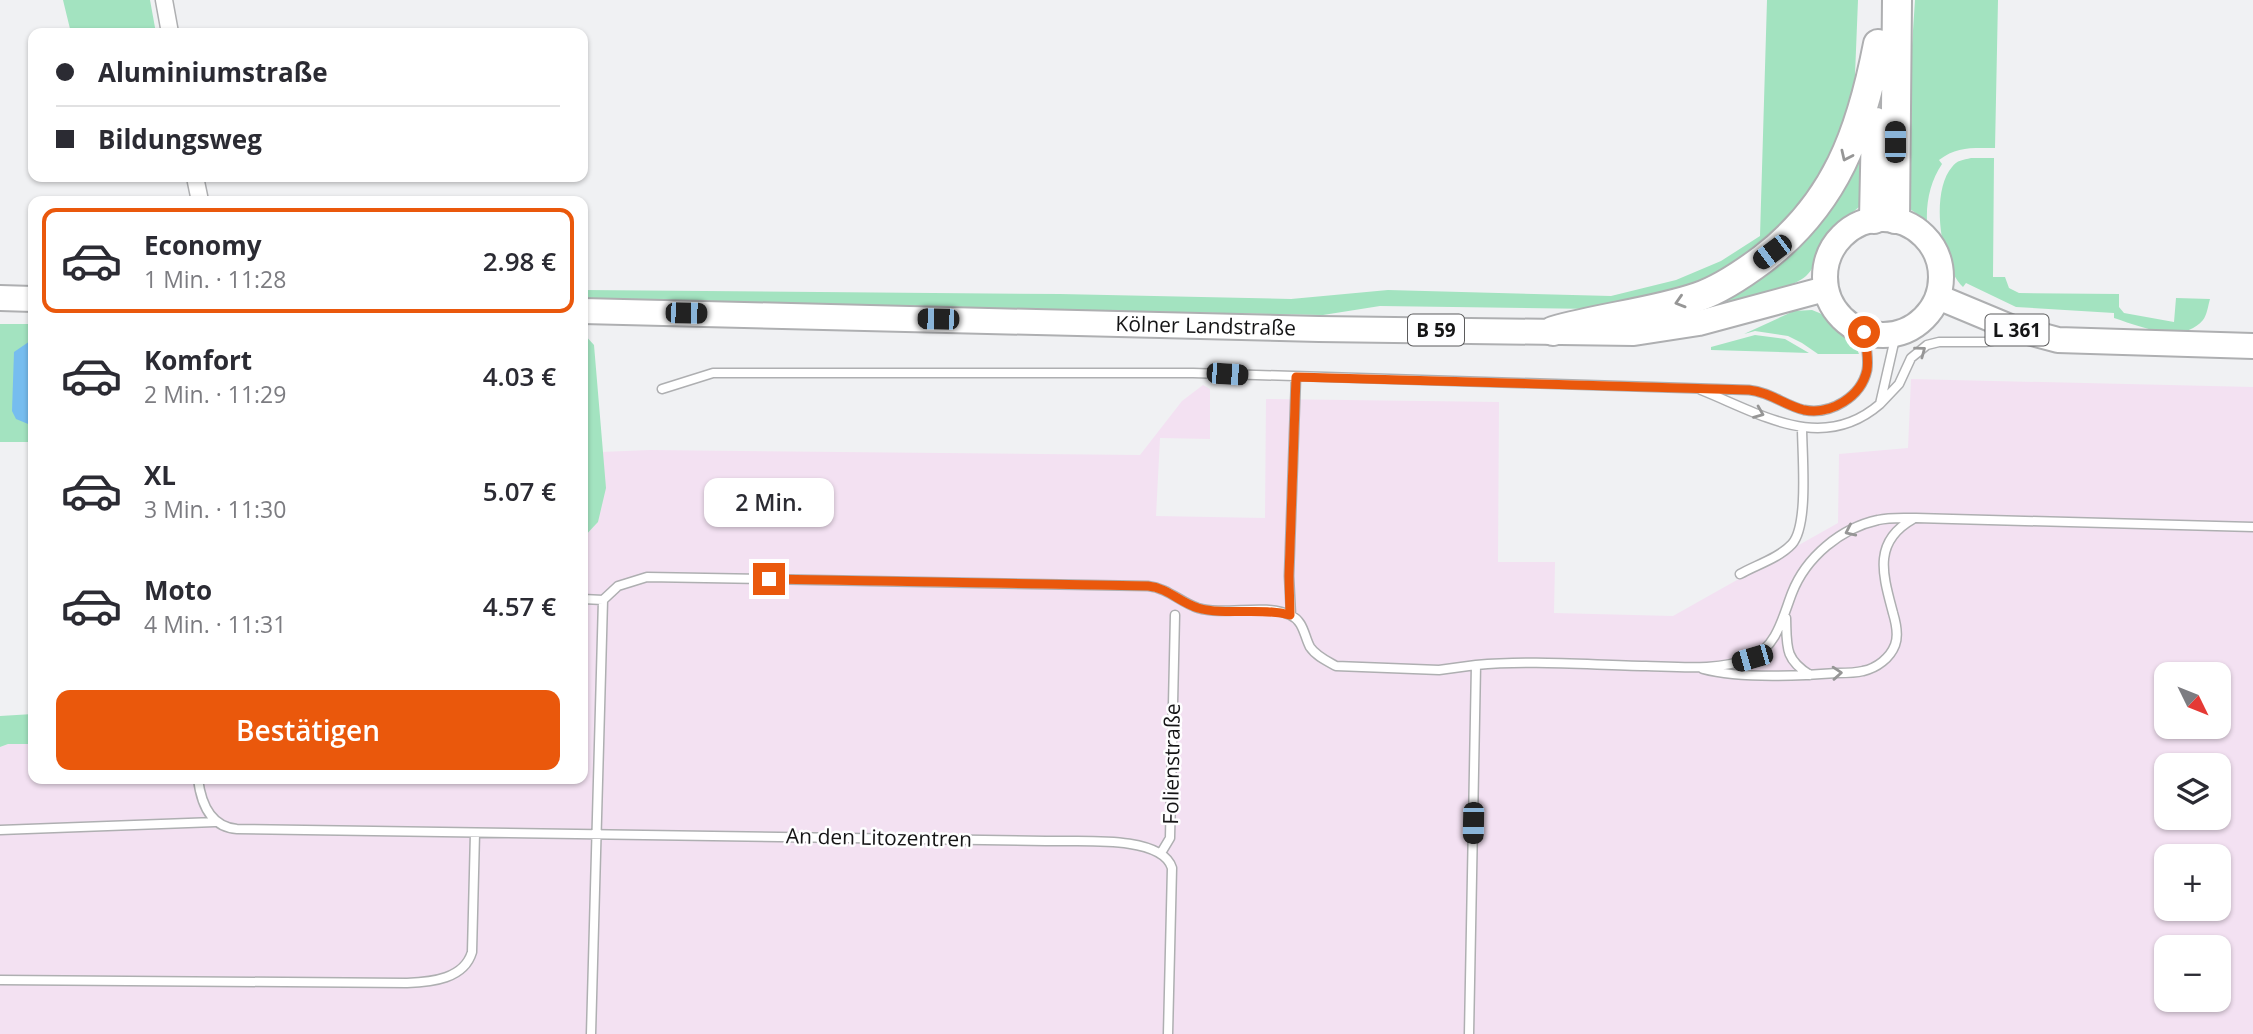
<!DOCTYPE html>
<html lang="de">
<head>
<meta charset="utf-8">
<style>
	body { margin:0; font-family:"Open Sans",sans-serif; background:#f7f7f7; color:#2b2b33; height:100vh; display:flex; flex-direction:column; font-size:26px; white-space:nowrap }
	* { box-sizing:border-box; margin:0 }
	p { font-size:23px; color:#7c7c81 }
	.icon { flex:none; width:38px; height:38px; fill:none; stroke:currentColor; stroke-width:2; stroke-linecap:round; stroke-linejoin:round }
	.map { position:relative; flex:1; overflow:hidden }
	.drawer { position:absolute; left:28px; top:196px; width:560px; height:588px; display:flex; flex-direction:column; background:#fff; border-radius:14px; box-shadow:0 2px 5px #0004 }
	.drawer>* { flex:none }
	.hud { position:absolute; left:28px; top:28px; width:560px; height:154px; border-radius:14px; box-shadow:0 2px 5px #0004; display:grid; align-content:center; height:154px; padding:0 28px; background:#fff }
	.needle { width:46px; rotate:133deg }
	.fabs { position:absolute; left:2154px; top:662px; display:grid; gap:14px }
	.fabs a { display:grid; place-items:center; width:77px; height:77px; border-radius:14px; background:#fff; box-shadow:0 2px 5px #0004; font-size:35px }
	.end { position:absolute; width:32px; height:32px; margin:-16px; border:9px solid #ea580c; background:#fff; box-shadow:0 0 0 4px #fff }
	.from { border-radius:50% }
	.bubble { position:absolute; height:49px; border-radius:14px; background:#fff; box-shadow:0 2px 5px #0004; font-size:23px; font-weight:600; line-height:49px; text-align:center }
	.car { position:absolute; width:21px; height:42px; margin:-21px -10px; border-radius:9px; box-shadow:0 0 5px 2px #0007; background:linear-gradient(#222 24%,#8ab4d8 0 40%,#222 0 76%,#8ab4d8 0 86%,#222 0) }
	.hud b { display:flex; align-items:center; gap:24px; height:66px; font-size:26px }
	.hud b+b { border-top:2px solid #e1e1e2 }
	.hud i { width:18px; height:18px; background:#2b2b33 }
	ul { padding:12px 0 0; list-style:none }
	li { display:flex; align-items:center; gap:21px; height:105px; margin:0 14px 10px; padding:0 14px; border:4px solid transparent; border-radius:14px }
	li div { flex:1 }
	li b { display:block; font-size:26px }
	li em { font-style:normal; font-weight:600 }
	li.current { border-color:#ea580c }
	li>.icon { width:63px; height:63px; stroke-width:1.5 }
	.action { display:flex; gap:14px; margin-top:auto; padding:14px 28px }
	.action a { flex:1; height:80px; border-radius:14px; background:#ea580c; color:#fff; font-size:28px; font-weight:600; line-height:80px; text-align:center }
	.map>svg:first-child { display:block }
	.industrial { fill:#f3e1f2; fill-rule:evenodd }
	.green { fill:#a3e3c0 }
	.water { fill:#76bdef }
	.lines { fill:none; stroke-linecap:round; stroke-linejoin:round }
	.lane-casing { stroke:#aeafb1; stroke-width:11 }
	.street-casing { stroke:#aeafb1; stroke-width:19 }
	.primary-casing { stroke:#aeafb1; stroke-width:28 }
	.highway-casing { stroke:#aeafb1; stroke-width:32 }
	.lane { stroke:#fff; stroke-width:8 }
	.street { stroke:#fff; stroke-width:16 }
	.primary { stroke:#fff; stroke-width:24 }
	.highway { stroke:#fff; stroke-width:28 }
	.oneway { stroke:#969696 }
	.route { stroke:#ea580c; stroke-width:9 }
	.labels { text-anchor:middle; stroke-width:5; stroke-linejoin:round; paint-order:stroke }
	.shield { fill:#fefeff; stroke:#5b5b5c; stroke-width:2 }
	.shield-label { font-size:19px; font-weight:bold; fill:#151516 }
	.street-label { font-size:21px; fill:#151516; stroke:#fefeff }
</style>
</head>
<body>
<div class="map">
<svg width="2253" height="1034" viewBox="0 0 2253 1034">
	<rect width="100%" height="100%" fill="#f0f1f3"/>
	<path class="industrial" d="M1911 379 2253 387V1034H0V747L8 744H33V779H583V538L598 522 601 452 650 450 1140 455 1182 401 1203 385 1210 389V439L1160 438 1156 516 1265 518 1266 399 1499 402 1498 562H1555L1554 613 1673 616 1838 523 1839 454 1908 448ZM2166 674H2219V726H2166ZM2166 765H2219V817H2166ZM2166 856H2219V908H2166ZM2166 947H2219V999H2166Z"/>
	<path class="green" d="M63 0H150L156 33H71Z
		M1767 0H1858L1854 100 1818 184 1770 241 1695 288 1595 309 1380 306 1323 315 583 300V290L1060 294 1291 299 1388 290 1611 296 1676 280 1721 261 1760 236Z
		M1915 0H1998L1995 148C1973 148 1957 146 1939 160L1942 164C1931 180 1926 201 1927 221L1910 209 1902 197Z
		M1868 113 1864 202C1853 215 1834 222 1825 237 1817 250 1818 265 1806 276 1790 291 1723 302 1698 308L1764 268Z
		M1971 158H1994L1993 277H2005L2009 288 2019 293 2119 294V307L2124 313 2174 322 2176 298 2210 299C2208 306 2207 315 2203 320 2182 345 2139 326 2114 318V313L2016 307 1966 283 1963 287C1940 265 1930 192 1952 167 1957 160 1963 160 1971 158Z
		M1812 310C1832 317 1852 334 1859 354H1818L1802 343 1788 336 1755 331 1744 334 1794 311Z
		M0 324H33V442H0Z
		M583 333 594 345 606 488 598 522 583 538Z
		M1755 335 1785 339 1809 353 1711 350V347Z
		M33 714V744H8L0 747V716Z"/>
	<path class="water" d="M33 339V426L16 419 12 411 14 352Z"/>
	<g class="lines">
		<g class="lane-casing">
			<path id="lane" d="M662 389 713 373H1193L1749 390C1770 392 1784 405 1804 410 1831 415 1861 397 1867 370 1869 358 1866 344 1864 332
				M1701 390C1761 414 1822 454 1880 404L1896 334
				M1880 404 1899 384 1911 358 1927 345 1939 342H1985L2014 337
				M1740 574C1756 565 1779 558 1792 544 1809 525 1802 454 1802 427
				M583 599 603 600
				M603 600 618 586 647 577 1148 586C1168 588 1180 602 1198 608 1225 616 1264 603 1290 615 1304 621 1304 636 1310 647 1316 656 1327 661 1336 666L1439 670 1476 665 1469 1034
				M1291 615 1289 576 1296 377
				M1786 618C1787 646 1784 659 1810 675
				M1476 665C1532 660 1589 665 1646 666 1680 667 1719 671 1751 658 1777 647 1783 616 1792 593 1806 557 1841 528 1878 520 1890 517 1904 518 1916 518L2253 527
				M1703 669C1740 679 1798 676 1837 673 1845 673 1855 673 1863 671 1877 668 1890 658 1895 645 1899 635 1896 623 1893 613 1883 575 1872 542 1913 519
				M198 779C201 803 210 827 237 829L1046 841C1075 842 1162 834 1172 868L1168 1034
				M0 830 215 822
				M1161 853 1170 838 1175 615
				M0 980 407 983C432 982 464 979 472 952L475 833
				M591 1034 603 600"/>
		</g>
		<g class="street-casing">
			<path id="street" d="M164 0 170 33
				M195 177 200 201"/>
		</g>
		<g class="primary-casing">
			<g id="primary">
				<circle cx="1883" cy="277" r="58"/>
				<path d="M1938 297 2010 327 2058 340 2253 346"/>
				<path d="M0 298 33 299"/>
				<path id="s1" d="M583 311 1319 329 1634 333 1699 323 1825 289"/>
			</g>
		</g>
		<g class="highway-casing">
			<path id="highway" d="M1874 219 1876 122
				M1895 219 1897 0
				M1553 331C1601 317 1651 313 1698 297 1721 289 1743 274 1763 259 1836 203 1861 132 1878 44"/>
		</g>
		<use href="#lane" class="lane"/>
		<use href="#street" class="street"/>
		<use href="#primary" class="primary"/>
		<use href="#highway" class="highway"/>
	</g>
	<defs><path id="oneway-chevron" d="M-2-3.5L2.5 0L-2 3.5" fill="none" stroke-width="1.6" stroke-linecap="round" stroke-linejoin="round" transform="scale(1.75)"/></defs>
	<g class="oneway">
		<use href="#oneway-chevron" transform="translate(1846 156) rotate(115)"/>
		<use href="#oneway-chevron" transform="translate(1680 302) rotate(163)"/>
		<use href="#oneway-chevron" transform="translate(1921 351) rotate(-37)"/>
		<use href="#oneway-chevron" transform="translate(1759 413) rotate(22)"/>
		<use href="#oneway-chevron" transform="translate(1850 531) rotate(155)"/>
		<use href="#oneway-chevron" transform="translate(1837 673) rotate(-4)"/>
	</g>
	<g class="lines">
		<path class="route" d="M769 579 1148 586C1168 588 1179 602 1198 608 1226 616 1261 607 1290 615L1289 576 1296 377 1749 390C1770 392 1784 405 1804 410 1831 415 1861 397 1867 370 1869 358 1866 345 1864 332"/>
	</g>
	<g class="labels">
		<g class="shield">
			<rect x="1408" y="314.5" width="56" height="31" rx="5"/>
			<rect x="1985.5" y="314.5" width="63" height="31" rx="5"/>
		</g>
		<g class="shield-label">
			<text x="1436" y="337">B 59</text>
			<text x="2017" y="337">L 361</text>
		</g>
		<g class="street-label">
			<text dy="7" stroke="none"><textPath href="#s1" startOffset="623">Kölner Landstraße</textPath></text>
			<text transform="translate(1172 764) rotate(-89)" y="7">Folienstraße</text>
			<text transform="translate(879 838) rotate(1)" y="7">An den Litozentren</text>
		</g>
	</g>
</svg>
<div class="fabs">
<a><svg class="needle" viewBox="-14 -14 28 28"><path d="M0-13l5 13h-10z" fill="#e53935"/><path d="M0 13l5-13h-10z" fill="#7c7c81"/></svg></a>
<a><svg class="icon" aria-label="layers" viewBox="0 0 24 24"><path d="M12 4l9 5-9 5-9-5zM3 14l9 5 9-5"/></svg></a>
<a>+</a>
<a>−</a>
</div>
<i class="end from" style="left:1864px;top:332px"></i>
<i class="end" style="left:769px;top:579px"></i>
<div class="bubble" style="left:704px;top:478px;width:130px">2 Min.</div>
<i class="car" style="left:1895px;top:142px;rotate:0deg"></i>
<i class="car" style="left:1772px;top:252px;rotate:233deg"></i>
<i class="car" style="left:686px;top:313px;rotate:91deg"></i>
<i class="car" style="left:938px;top:319px;rotate:271deg"></i>
<i class="car" style="left:1227px;top:374px;rotate:94deg"></i>
<i class="car" style="left:1752px;top:658px;rotate:254deg"></i>
<i class="car" style="left:1473px;top:823px;rotate:181deg"></i>
<div class="hud">
<b><i class="from"></i>Aluminiumstraße</b>
<b><i></i>Bildungsweg</b>
</div>
<section class="drawer">
<ul>
<li class="current"><svg class="icon" aria-label="car" viewBox="0 0 24 24"><path d="M5 17H2v-5l4-1 3-4h7l3 4 3 1v5h-3M9 17h6M6 11h13"/><circle cx="7" cy="17" r="2"/><circle cx="17" cy="17" r="2"/></svg><div><b>Economy</b><p>1 Min. · 11:28</p></div><em>2.98 €</em></li>
<li><svg class="icon" aria-label="car" viewBox="0 0 24 24"><path d="M5 17H2v-5l4-1 3-4h7l3 4 3 1v5h-3M9 17h6M6 11h13"/><circle cx="7" cy="17" r="2"/><circle cx="17" cy="17" r="2"/></svg><div><b>Komfort</b><p>2 Min. · 11:29</p></div><em>4.03 €</em></li>
<li><svg class="icon" aria-label="car" viewBox="0 0 24 24"><path d="M5 17H2v-5l4-1 3-4h7l3 4 3 1v5h-3M9 17h6M6 11h13"/><circle cx="7" cy="17" r="2"/><circle cx="17" cy="17" r="2"/></svg><div><b>XL</b><p>3 Min. · 11:30</p></div><em>5.07 €</em></li>
<li><svg class="icon" aria-label="car" viewBox="0 0 24 24"><path d="M5 17H2v-5l4-1 3-4h7l3 4 3 1v5h-3M9 17h6M6 11h13"/><circle cx="7" cy="17" r="2"/><circle cx="17" cy="17" r="2"/></svg><div><b>Moto</b><p>4 Min. · 11:31</p></div><em>4.57 €</em></li>
</ul>
<div class="action"><a>Bestätigen</a></div>
</section>
</div>
</body>
</html>
